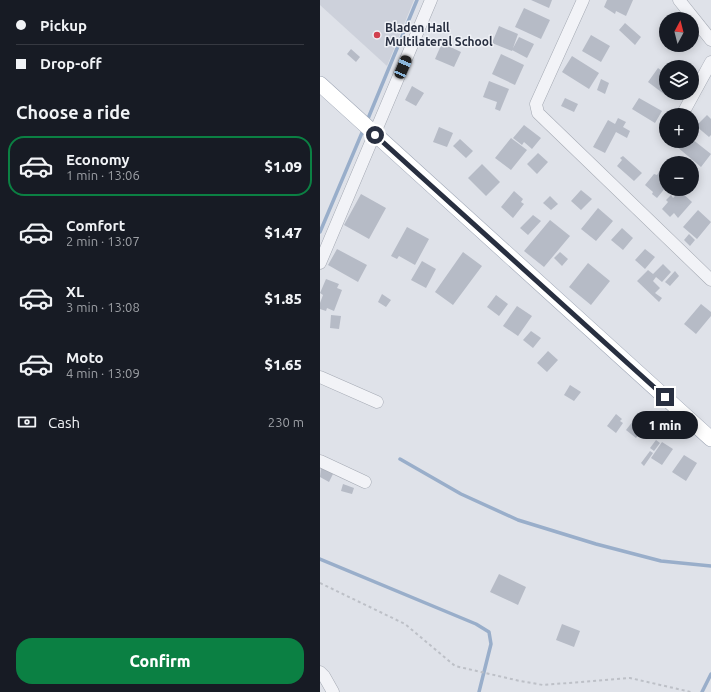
<!DOCTYPE html>
<html lang="en">
<head>
<meta charset="utf-8">
<style>
	body { margin:0; font-family:Ubuntu,sans-serif; background:#20242c; color:#f1f3f6; height:100vh; display:flex; flex-direction:column; font-size:15px; white-space:nowrap }
	* { box-sizing:border-box; margin:0 }
	p { font-size:13px; color:#9ea1a6 }
	.icon { flex:none; width:22px; height:22px; fill:none; stroke:currentColor; stroke-width:2; stroke-linecap:round; stroke-linejoin:round }
	.map { position:relative; flex:1; overflow:hidden }
	.drawer { display:flex; flex-direction:column; background:#171b24; width:320px }
	.drawer>* { flex:none }
	.banner { display:grid; align-content:center; height:88px; padding:0 16px; background:#171b24 }
	.needle { width:26px; rotate:7deg }
	.tools { position:absolute; left:339px; top:12px; display:grid; gap:8px }
	.tools a { display:grid; place-items:center; width:40px; height:40px; border-radius:50%; background:#171b24; box-shadow:0 2px 10px #0003; font-size:20px }
	.end { position:absolute; width:18px; height:18px; margin:-9px; border:5px solid #282f40; background:#fff; box-shadow:0 0 0 2px #fff }
	.from { border-radius:50% }
	.bubble { position:absolute; height:28px; border-radius:14px; background:#171b24; box-shadow:0 2px 10px #0003; font-size:13px; font-weight:800; line-height:28px; text-align:center }
	.car { position:absolute; width:12px; height:24px; margin:-12px -6px; border-radius:5px; box-shadow:0 0 3px 1px #0007; background:linear-gradient(#222 24%,#8ab4d8 0 40%,#222 0 76%,#8ab4d8 0 86%,#222 0) }
	.banner b { display:flex; align-items:center; gap:14px; height:38px; font-size:15px }
	.banner b+b { border-top:1px solid #363941 }
	.banner i { width:10px; height:10px; background:#f1f3f6 }
	ul { padding:0; list-style:none }
	li { display:flex; align-items:center; gap:12px; height:60px; margin:0 8px 6px; padding:0 8px; border:2px solid transparent; border-radius:16px }
	li div { flex:1 }
	li b { display:block; font-size:15px }
	li em { font-style:normal; font-weight:800 }
	li.current { border-color:#0b8043 }
	li>.icon { width:36px; height:36px; stroke-width:1.5 }
	h2 { padding:0 16px; font-size:18px; line-height:48px }
	.pay { display:flex; align-items:center; gap:10px; height:44px; padding:0 16px; font-size:15px }
	.pay p { margin-inline-start:auto }
	.button { display:flex; gap:8px; margin-top:auto; padding:8px 16px }
	.button a { flex:1; height:46px; border-radius:16px; background:#0b8043; color:#fff; font-size:16px; font-weight:800; line-height:46px; text-align:center }
	main { display:flex; flex:1; min-height:0 }
	.map>svg:first-child { display:block }
	.built { fill:#cdd1db }
	.lines { fill:none; stroke-linecap:round; stroke-linejoin:round }
	.stream { stroke:#99aeca; stroke-width:3.5 }
	.building { fill:#b6bbc6 }
	.minor-casing { stroke:#a4a9b3; stroke-width:13 }
	.major-casing { stroke:#9ea6b5; stroke-width:16 }
	.path { stroke:#bdc0c7; stroke-width:2; stroke-dasharray:3 3; stroke-linecap:butt }
	.minor { stroke:#f2f3f7; stroke-width:12 }
	.major { stroke:#fff; stroke-width:15 }
	.route { stroke:#282f40; stroke-width:5 }
	.poi-dot { fill:#d1404f; stroke:#eff1f6; stroke-width:1.5 }
	.labels { text-anchor:middle; stroke-width:3; stroke-linejoin:round; paint-order:stroke }
	.poi-label { font-size:12px; font-weight:bold; fill:#282f40; stroke:#eff1f6; text-anchor:start }
</style>
</head>
<body>
<main>
<section class="drawer">
<div class="banner">
<b><i class="from"></i>Pickup</b>
<b><i></i>Drop-off</b>
</div>
<h2>Choose a ride</h2>
<ul>
<li class="current"><svg class="icon" aria-label="car" viewBox="0 0 24 24"><path d="M5 17H2v-5l4-1 3-4h7l3 4 3 1v5h-3M9 17h6M6 11h13"/><circle cx="7" cy="17" r="2"/><circle cx="17" cy="17" r="2"/></svg><div><b>Economy</b><p>1 min · 13:06</p></div><em>$1.09</em></li>
<li><svg class="icon" aria-label="car" viewBox="0 0 24 24"><path d="M5 17H2v-5l4-1 3-4h7l3 4 3 1v5h-3M9 17h6M6 11h13"/><circle cx="7" cy="17" r="2"/><circle cx="17" cy="17" r="2"/></svg><div><b>Comfort</b><p>2 min · 13:07</p></div><em>$1.47</em></li>
<li><svg class="icon" aria-label="car" viewBox="0 0 24 24"><path d="M5 17H2v-5l4-1 3-4h7l3 4 3 1v5h-3M9 17h6M6 11h13"/><circle cx="7" cy="17" r="2"/><circle cx="17" cy="17" r="2"/></svg><div><b>XL</b><p>3 min · 13:08</p></div><em>$1.85</em></li>
<li><svg class="icon" aria-label="car" viewBox="0 0 24 24"><path d="M5 17H2v-5l4-1 3-4h7l3 4 3 1v5h-3M9 17h6M6 11h13"/><circle cx="7" cy="17" r="2"/><circle cx="17" cy="17" r="2"/></svg><div><b>Moto</b><p>4 min · 13:09</p></div><em>$1.65</em></li>
</ul>
<div class="pay"><svg class="icon" aria-label="cash" viewBox="0 0 24 24"><path d="M3 7h18v10H3z"/><circle cx="12" cy="12" r="2"/></svg>Cash<p>230 m</p></div>
<div class="button"><a>Confirm</a></div>
</section>
<div class="map">
<svg width="391" height="692" viewBox="0 0 391 692">
	<rect width="100%" height="100%" fill="#dfe2e9"/>
	<path class="built" d="M0 0H94L67 66 0 5Z"/>
	<g class="lines">
		<path class="stream" d="M47 121 97 0
			M0 232 44 128
			M80 459 141 494 198 520 276 544 341 561 391 566
			M0 559 156 624 169 632 171 644 159 692
			M382 692 391 674"/>
	</g>
	<path class="building" d="M211 0H232L229 8Z
		M287 0H313L306 16 296 11 295 14 284 7Z
		M204 8 230 20 221 39 195 27Z
		M305 23 321 37 315 45 299 30Z
		M179 26 198 34 192 51 172 43Z
		M271 35 290 46 281 62 262 51Z
		M199 37 214 44 207 58 192 50Z
		M122 43 141 52 134 67 115 59Z
		M31 49 40 57 36 62 27 54Z
		M181 54 204 65 195 85 172 74Z
		M252 56 279 73 269 89 242 72Z
		M338 68 346 74V93H351L348 97 328 82Z
		M281 79 289 83 285 94 277 90Z
		M169 81 189 89 180 111 175 109 177 102 163 97Z
		M92 86 104 93 96 106 85 100Z
		M245 98 258 104 254 112 241 106Z
		M319 98 342 111 335 123 312 109Z
		M387 115 391 119V135L389 137 376 126Z
		M298 118 306 122 303 127 310 131 307 138 296 132 285 153 273 147 288 120 295 124Z
		M204 125 221 138 212 149 204 142 202 145 193 138Z
		M119 127 133 133 127 147 113 142Z
		M191 138 207 150 191 170 175 158Z
		M140 139 153 151 146 158 133 146Z
		M372 139 391 154 381 167 356 146 360 141H372Z
		M218 153 228 162 217 174 207 164Z
		M303 156 322 173 314 181 297 166 302 160 300 158Z
		M162 164 180 182 166 196 148 178Z
		M341 169 345 172 346 171V187L337 198 332 194 333 192 325 185 334 174 337 175Z
		M261 190 272 199 261 210 251 201Z
		M194 191 203 199 201 202 204 204 193 218 181 207Z
		M360 191 372 202 358 218 354 213 350 217 342 209 348 202 346 200 351 195 353 198Z
		M41 194 66 208 49 239 24 225Z
		M230 196 238 204 231 210 223 203Z
		M278 208 293 221 276 241 261 229Z
		M378 210 391 222 377 239 363 227Z
		M213 215 221 221 208 235 200 228Z
		M230 220 250 236 224 267 204 251Z
		M87 227 109 239 95 265 79 256 77 259 71 256Z
		M302 228 313 238 303 250 291 240Z
		M369 234 375 240 370 246 364 240Z
		M17 249 47 265 38 282 8 265Z
		M325 249 335 257 325 269 315 260Z
		M143 252 162 266 133 305 115 292Z
		M240 252 248 259 242 266 234 258Z
		M102 261 116 269 106 288 91 280Z
		M268 263 290 281 271 305 249 287Z
		M343 264 351 272 342 282 336 277 333 281 340 288 335 293 342 298 339 302 317 281 328 270 333 274Z
		M355 271 359 276 350 286 345 282Z
		M6 279 19 284 17 288 22 290 14 311 7 308 6 311 0 309V303L3 295 0 293Z
		M62 294 71 300 66 307 58 302Z
		M176 295 188 304 179 316 167 307Z
		M381 304 391 312V316L376 334 364 324Z
		M197 306 212 316 198 336 183 326Z
		M11 315 21 316 19 329 10 328Z
		M211 331 221 338 213 348 203 340Z
		M228 351 238 360 227 372 217 363Z
		M250 385 261 392 254 401 244 395Z
		M296 414 302 419 300 421 303 423 296 433 287 426Z
		M313 421 323 429 316 438 306 430Z
		M336 440 340 443 334 451 330 448Z
		M342 442 353 449 342 465 331 458Z
		M330 451 333 453 324 466 321 463Z
		M364 455 377 463 366 481 352 472Z
		M1 467 13 474 9 482 0 477Z
		M23 484 34 488 32 494 21 491Z
		M179 574 206 587 198 605 170 592Z
		M242 624 260 631 254 647 236 640Z"/>
	<g class="lines">
		<g class="minor-casing">
			<path id="minor" d="M263 0 216 104 218 113 391 280
				M359 0 391 40
				M362 115 391 62
				M0 263 111 0
				M0 377 57 402
				M0 461 45 482
				M0 672 4 676 13 692"/>
		</g>
		<g class="major-casing">
			<path id="major" d="M0 84 391 439"/>
		</g>
		<path class="path" d="M0 583 85 624 135 666 200 681 223 685 310 678 371 692"/>
		<use href="#minor" class="minor"/>
		<use href="#major" class="major"/>
	</g>
	<g class="lines">
		<path class="route" d="M55 135 345 397"/>
	</g>
	<circle class="poi-dot" cx="57" cy="35" r="4"/>
	<g class="labels">
		<g class="poi-label">
			<text x="65" y="32">Bladen Hall<tspan x="65" dy="14">Multilateral School</tspan></text>
		</g>
	</g>
</svg>
<div class="tools">
<a><svg class="needle" viewBox="-14 -14 28 28"><path d="M0-13l5 13h-10z" fill="#e53935"/><path d="M0 13l5-13h-10z" fill="#9ea1a6"/></svg></a>
<a><svg class="icon" aria-label="layers" viewBox="0 0 24 24"><path d="M12 4l9 5-9 5-9-5zM3 14l9 5 9-5"/></svg></a>
<a>+</a>
<a>−</a>
</div>
<i class="end from" style="left:55px;top:135px"></i>
<i class="end" style="left:345px;top:397px"></i>
<div class="bubble" style="left:312px;top:411px;width:66px">1 min</div>
<i class="car" style="left:83px;top:67px;rotate:23deg"></i>
</div>
</main>
</body>
</html>
